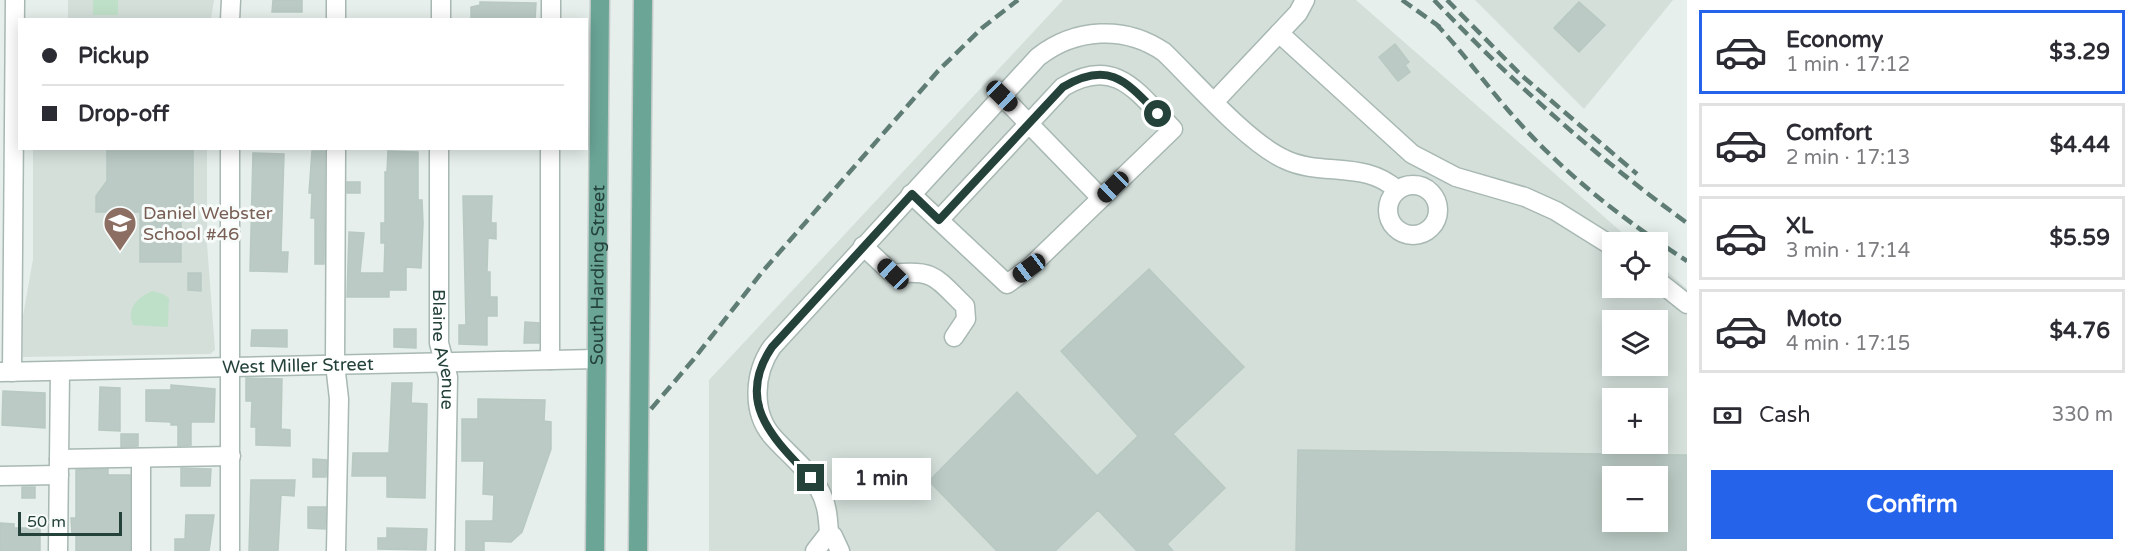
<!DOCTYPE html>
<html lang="en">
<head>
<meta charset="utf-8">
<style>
	body { margin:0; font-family:"Varela Round",sans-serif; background:#f7f7f7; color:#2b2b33; height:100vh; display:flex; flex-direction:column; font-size:22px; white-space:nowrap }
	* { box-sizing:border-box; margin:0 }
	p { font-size:20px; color:#7c7c81 }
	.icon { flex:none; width:33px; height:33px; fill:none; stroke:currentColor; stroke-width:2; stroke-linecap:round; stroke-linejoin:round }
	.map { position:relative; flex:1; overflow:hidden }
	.sheet { display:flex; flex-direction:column; background:#fff; width:450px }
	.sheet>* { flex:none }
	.hud { position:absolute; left:18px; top:18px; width:570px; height:132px; border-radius:0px; box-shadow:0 3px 15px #0003; display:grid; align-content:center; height:132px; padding:0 24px; background:#fff }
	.tools { position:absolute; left:1602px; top:232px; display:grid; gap:12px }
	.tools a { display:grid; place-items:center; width:66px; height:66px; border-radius:0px; background:#fff; box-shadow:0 3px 15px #0003; font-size:30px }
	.scale { position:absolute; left:18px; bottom:15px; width:104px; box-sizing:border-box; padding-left:6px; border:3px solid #24423a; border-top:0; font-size:16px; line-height:21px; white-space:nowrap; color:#24423a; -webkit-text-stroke:4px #f7fbf9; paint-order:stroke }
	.end { position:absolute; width:27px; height:27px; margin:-14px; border:8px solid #24423a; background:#fff; box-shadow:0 0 0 3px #fff }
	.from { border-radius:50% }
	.bubble { position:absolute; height:42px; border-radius:0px; background:#fff; box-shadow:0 3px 15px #0003; font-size:20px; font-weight:700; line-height:42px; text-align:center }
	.car { position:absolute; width:18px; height:36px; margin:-18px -9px; border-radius:8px; box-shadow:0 0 4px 2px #0007; background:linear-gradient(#222 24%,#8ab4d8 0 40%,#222 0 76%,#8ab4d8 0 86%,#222 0) }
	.hud b { display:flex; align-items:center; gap:21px; height:57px; font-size:22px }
	.hud b+b { border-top:2px solid #e1e1e2 }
	.hud i { width:15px; height:15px; background:#2b2b33 }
	ul { padding:10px 0 0; list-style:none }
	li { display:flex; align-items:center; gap:18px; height:84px; margin:0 12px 9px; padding:0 12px; border:3px solid #e1e1e2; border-radius:0px }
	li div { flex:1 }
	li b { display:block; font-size:22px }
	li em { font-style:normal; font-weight:700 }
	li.selected { border-color:#2563eb }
	li>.icon { width:54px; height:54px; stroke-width:1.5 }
	.pay { display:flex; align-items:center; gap:15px; height:66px; padding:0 24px; font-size:22px }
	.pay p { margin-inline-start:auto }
	.primary-button { display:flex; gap:12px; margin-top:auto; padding:12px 24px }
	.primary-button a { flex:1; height:69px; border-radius:0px; background:#2563eb; color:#fff; font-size:24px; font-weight:700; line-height:69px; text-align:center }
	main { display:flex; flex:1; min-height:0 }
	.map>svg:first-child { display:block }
	.built { fill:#d4dfda; fill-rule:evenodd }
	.green { fill:#bfe0c8 }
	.building { fill:#bbcac4; stroke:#b8c9c2; stroke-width:1.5; fill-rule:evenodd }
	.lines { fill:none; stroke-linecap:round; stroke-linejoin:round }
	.minor-casing { stroke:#a8b8b2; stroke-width:21 }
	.major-casing { stroke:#c2cac8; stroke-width:21 }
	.minor { stroke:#fff; stroke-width:18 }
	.major { stroke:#6aa596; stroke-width:18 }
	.rail { stroke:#5f7d75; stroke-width:4.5; stroke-dasharray:12 6; stroke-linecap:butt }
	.route { stroke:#24423a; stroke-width:8 }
	.labels { text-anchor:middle; stroke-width:6; stroke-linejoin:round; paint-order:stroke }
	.education-label { font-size:18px; fill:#785e54; stroke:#f7fbf9; text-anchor:start }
	.street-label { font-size:18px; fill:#24423a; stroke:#f7fbf9 }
</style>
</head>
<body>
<main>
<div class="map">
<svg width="1687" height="551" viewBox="0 0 1687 551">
	<rect width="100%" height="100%" fill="#e6efeb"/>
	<path class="built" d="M68 0H214L211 19 68 20Z
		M1063 0H1356L1634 243H1612V288H1658V263L1687 289V551H709V380ZM1612 321H1658V366H1612ZM1612 399H1658V444H1612ZM1612 477H1658V522H1612Z
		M1475 0H1673L1584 109Z
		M33 149H207V244L215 350 210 354 23 357V316L33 259Z"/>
	<path class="green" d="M93 0H118V15H93Z
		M152 291 163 294 169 298 168 327 133 325C126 308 137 298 152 291Z"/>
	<path class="building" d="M273 0H302V12H272Z
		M480 2 536 3 535 20H471V7L480 5Z
		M1579 2 1605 25 1579 52 1554 28Z
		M1395 44 1409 62 1405 65 1410 72 1398 81 1379 57Z
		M107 148H193V216H181V262H140V212H96V196L107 181Z
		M312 151H325L324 264H315V218H311L312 193H309Z
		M388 151 418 152V200H422L423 223 421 268 406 267V290H389V297H347L349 232 364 233 360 273H384L385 243H381V223H385V172H387Z
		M253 153 284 154 281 252H288L287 272 250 271Z
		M347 182H360V193H347Z
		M463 196H492L491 223H496V239L488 238 487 272H490V297H497V316H487V345L459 344V325H466Z
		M1149 269 1244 367 1173 434 1225 488 1167 544 1173 551H1137L1098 510 1055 551H997L929 481 1017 392 1097 476 1138 436 1061 351Z
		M188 273H201V291L188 290Z
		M525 322 539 323V343H524Z
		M394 329H416V348L394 347Z
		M252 330H287V347L251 346Z
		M246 378 282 379 281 429 290 430V446L256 445V427H251L252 401H246Z
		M392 383H412L411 403 427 404 425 498 387 497V476H352L353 453H389Z
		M171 385 215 389 214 422H191V445L178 446V425H171V422L146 421V390H171Z
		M100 387 120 388V431L99 430Z
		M3 391 45 393V428L2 425Z
		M478 399 545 400 544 421 551 422V449L522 532 511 542 484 541V551H466V521H493L494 495 483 494 484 461H462V419H478Z
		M121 434H138V446L121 447Z
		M1298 450 1687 455V551H1296ZM1612 477H1658V522H1612Z
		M313 459 327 460 326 477H313Z
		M181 468 211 469 210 486H181Z
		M108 469V475H130V551H76V534H72L71 518H76V470Z
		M251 480H295L294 496 281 495 278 551H249Z
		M22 487H35V498H22Z
		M308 507H326L325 529 308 528Z
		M186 515H214L209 551H175V539H185Z
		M0 523 14 524V528H40V551H0Z
		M387 528 427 529 426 550 378 549V538H387Z"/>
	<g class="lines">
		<g class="minor-casing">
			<g id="minor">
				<path d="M230 20 231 0"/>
				<path d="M336 20V0"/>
				<path d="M441 20V0"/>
				<path d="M551 20V0"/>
				<path d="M1279 33 1412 154 1456 177 1525 197 1556 211 1612 246"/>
				<path d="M1002 96 1101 198"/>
				<path d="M1215 101 1298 13 1305 0"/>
				<path d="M230 148V551"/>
				<path d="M336 148 335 364 339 399 336 551"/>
				<path id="s1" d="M439 148V343L448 377 445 551"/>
				<path d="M550 148V360"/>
				<circle cx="1413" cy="210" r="25"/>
				<path d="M911 194 1007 284 1029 268 1173 129C1138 93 1116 55 1063 87L939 220"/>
				<path d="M863 246 893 274C935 269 936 278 965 306L966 319 954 337"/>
				<path d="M1658 281 1687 304"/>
				<path id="s2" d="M0 372 596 359"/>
				<path d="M12 372 15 0"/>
				<path d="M59 459 231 456"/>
				<path d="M0 476 59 475"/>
				<path d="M58 551 60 371"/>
				<path d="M141 551V458"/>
				<path d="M815 551 829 533"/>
				<path d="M840 551 833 536 829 533C828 517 827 503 819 489 808 469 788 454 773 437 751 412 754 373 772 347L1038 57C1075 28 1125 25 1164 52 1195 82 1247 142 1284 159 1320 177 1366 160 1397 190"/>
			</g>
		</g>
		<g class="major-casing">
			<g id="major">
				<path id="s3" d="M595 551 600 0"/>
				<path d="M638 551 643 0"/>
			</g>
		</g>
		<use href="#minor" class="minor"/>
		<use href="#major" class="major"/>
		<path class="rail" d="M1402 0 1440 27
			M1434 0C1512 82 1595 156 1687 223
			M1447 0 1521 75 1637 174
			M1435 23C1467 56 1492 94 1524 128 1572 180 1628 223 1687 261
			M651 409 693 360 763 271 938 71 982 28 1018 0"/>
	</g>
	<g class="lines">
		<path class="route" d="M811 478C774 439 734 403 772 347L912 194 939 220 1063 87C1109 60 1126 81 1158 114"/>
	</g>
	<defs>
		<g id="school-pin" transform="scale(1.725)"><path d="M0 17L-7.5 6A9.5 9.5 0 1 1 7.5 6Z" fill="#8d6e63" stroke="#f7fbf9"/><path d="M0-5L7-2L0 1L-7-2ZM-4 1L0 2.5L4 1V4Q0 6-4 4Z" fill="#fff"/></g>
	</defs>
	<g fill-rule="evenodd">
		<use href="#school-pin" x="120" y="223"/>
	</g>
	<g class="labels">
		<g class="education-label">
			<text x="143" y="219">Daniel Webster<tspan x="143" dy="21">School #46</tspan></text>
		</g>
		<g class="street-label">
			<text dy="6" stroke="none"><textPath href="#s3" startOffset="276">South Harding Street</textPath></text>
			<text dy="6" stroke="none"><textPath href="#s1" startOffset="202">Blaine Avenue</textPath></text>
			<text dy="6" stroke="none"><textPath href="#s2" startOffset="298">West Miller Street</textPath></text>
		</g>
	</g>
</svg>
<div class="tools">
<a><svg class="icon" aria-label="locate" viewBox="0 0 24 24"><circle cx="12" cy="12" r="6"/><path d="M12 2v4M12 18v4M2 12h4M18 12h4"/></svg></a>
<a><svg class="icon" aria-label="layers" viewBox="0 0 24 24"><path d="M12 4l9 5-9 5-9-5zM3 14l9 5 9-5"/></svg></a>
<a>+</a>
<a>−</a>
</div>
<div class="scale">50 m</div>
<i class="end from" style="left:1158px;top:114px"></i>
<i class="end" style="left:811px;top:478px"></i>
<div class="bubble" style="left:832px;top:458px;width:99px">1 min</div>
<i class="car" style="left:1002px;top:96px;rotate:134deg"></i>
<i class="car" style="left:1113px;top:187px;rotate:226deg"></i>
<i class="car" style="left:1029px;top:268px;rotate:233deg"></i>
<i class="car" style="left:893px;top:274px;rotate:314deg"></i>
<div class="hud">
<b><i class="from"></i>Pickup</b>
<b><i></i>Drop-off</b>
</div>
</div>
<section class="sheet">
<ul>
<li class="selected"><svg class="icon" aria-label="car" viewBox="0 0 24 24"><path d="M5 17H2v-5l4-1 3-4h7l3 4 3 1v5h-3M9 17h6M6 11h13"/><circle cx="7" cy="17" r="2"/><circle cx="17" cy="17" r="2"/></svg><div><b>Economy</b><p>1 min · 17:12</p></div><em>$3.29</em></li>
<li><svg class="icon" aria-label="car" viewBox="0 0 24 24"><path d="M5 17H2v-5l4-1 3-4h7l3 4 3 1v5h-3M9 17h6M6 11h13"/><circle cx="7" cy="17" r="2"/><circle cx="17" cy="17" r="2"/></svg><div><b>Comfort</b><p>2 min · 17:13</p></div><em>$4.44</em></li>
<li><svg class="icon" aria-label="car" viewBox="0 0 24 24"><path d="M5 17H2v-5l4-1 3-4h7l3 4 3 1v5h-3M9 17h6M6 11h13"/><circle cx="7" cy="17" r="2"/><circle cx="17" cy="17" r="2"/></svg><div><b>XL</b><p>3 min · 17:14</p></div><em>$5.59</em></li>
<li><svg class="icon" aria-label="car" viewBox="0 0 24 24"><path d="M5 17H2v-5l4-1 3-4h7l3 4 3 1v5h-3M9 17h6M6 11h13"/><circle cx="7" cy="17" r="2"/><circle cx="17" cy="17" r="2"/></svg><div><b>Moto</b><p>4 min · 17:15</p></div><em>$4.76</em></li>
</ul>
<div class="pay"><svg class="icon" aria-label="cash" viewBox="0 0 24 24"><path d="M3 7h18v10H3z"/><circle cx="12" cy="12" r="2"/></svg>Cash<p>330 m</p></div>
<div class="primary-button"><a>Confirm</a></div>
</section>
</main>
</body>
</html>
